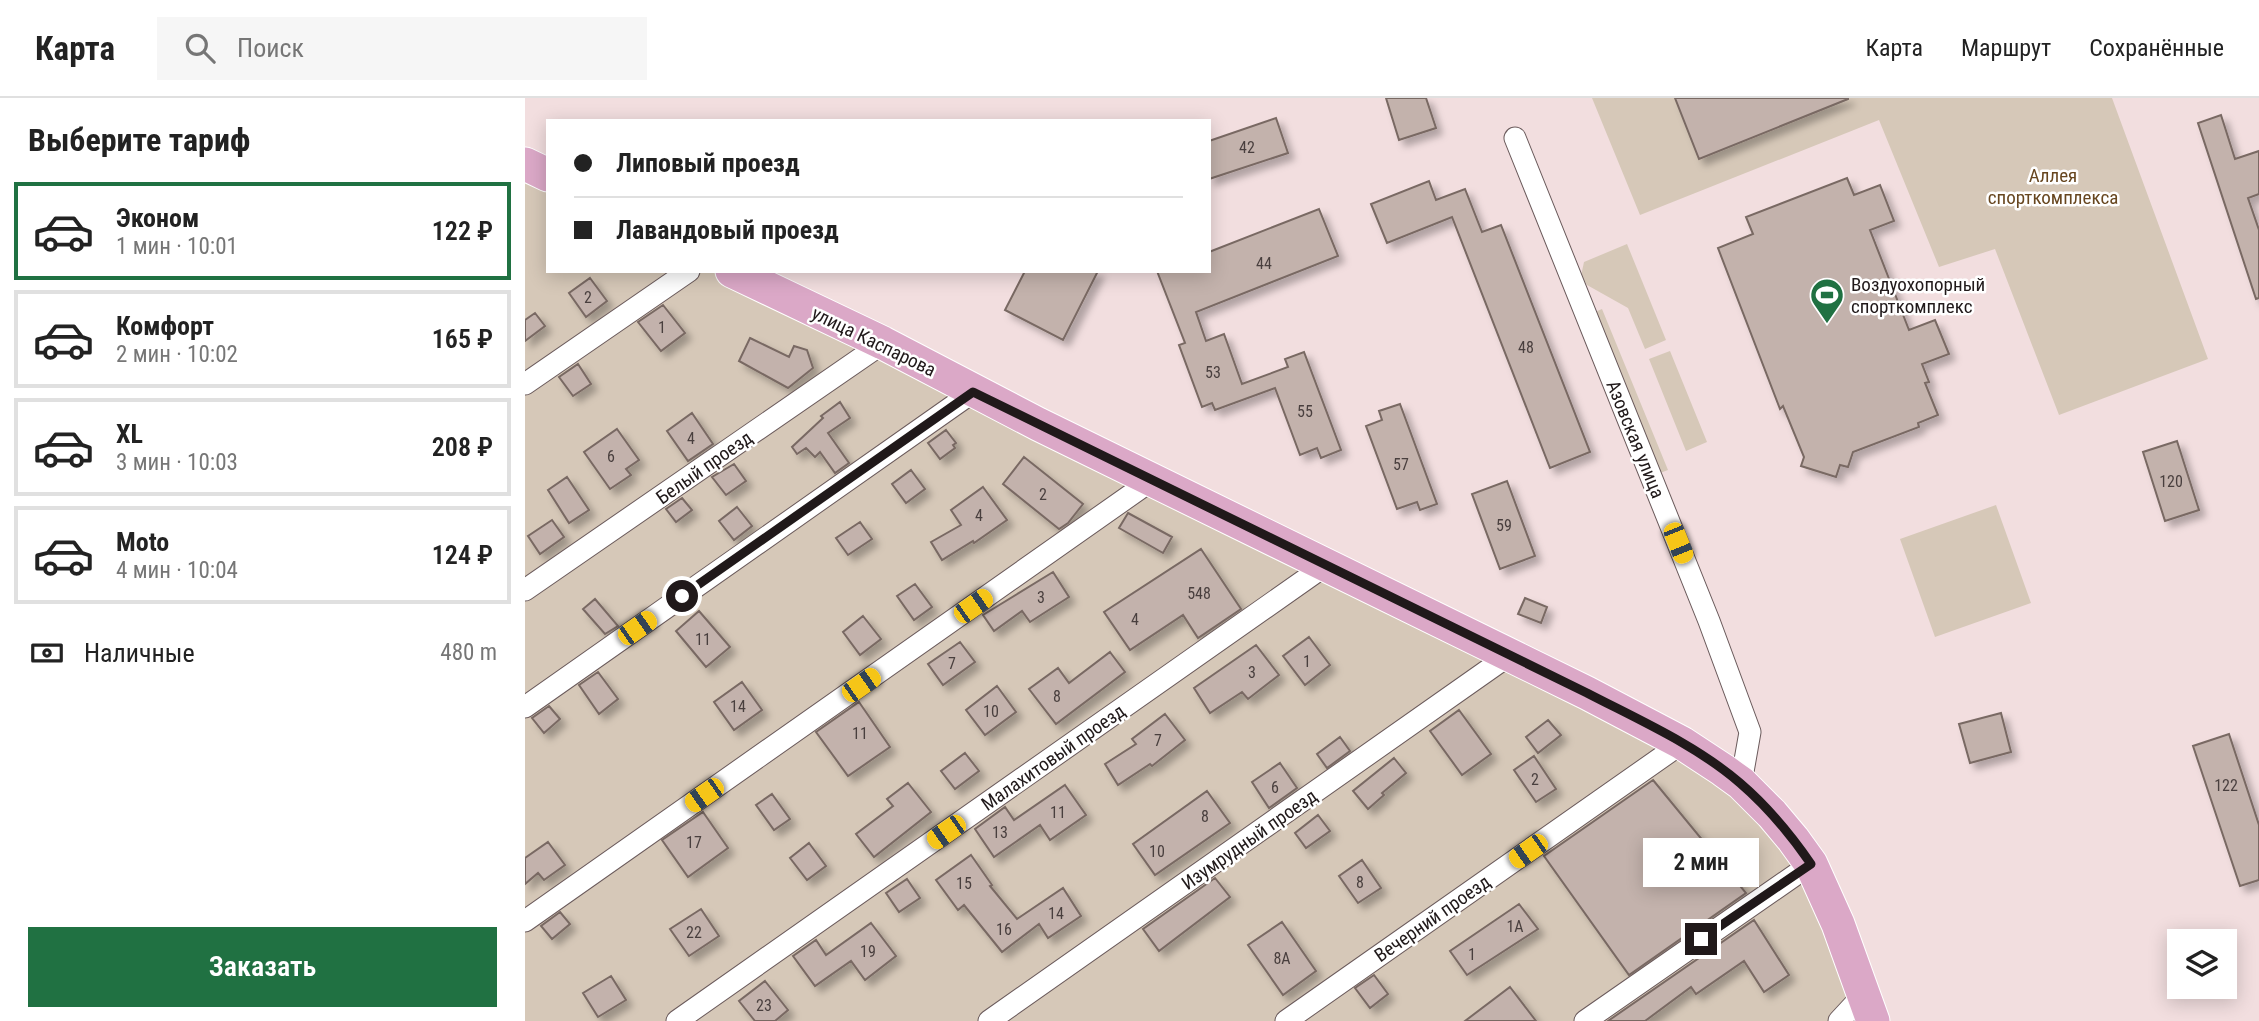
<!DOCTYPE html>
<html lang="ru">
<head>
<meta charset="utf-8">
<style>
	body { margin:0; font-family:"Roboto Condensed",sans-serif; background:#f6f6f6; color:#222; height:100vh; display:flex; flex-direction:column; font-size:26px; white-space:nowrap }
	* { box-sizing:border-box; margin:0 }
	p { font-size:23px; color:#767676 }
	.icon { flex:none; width:38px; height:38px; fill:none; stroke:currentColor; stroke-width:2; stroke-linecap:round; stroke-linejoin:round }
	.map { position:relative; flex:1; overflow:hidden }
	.panel { display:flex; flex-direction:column; background:#fff; width:525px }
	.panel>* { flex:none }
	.top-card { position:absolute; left:21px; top:21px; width:665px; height:154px; border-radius:0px; box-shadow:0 4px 18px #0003; display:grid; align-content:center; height:154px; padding:0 28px; background:#fff }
	.controls { position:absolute; left:1642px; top:831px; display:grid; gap:14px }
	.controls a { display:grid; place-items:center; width:70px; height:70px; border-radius:0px; background:#fff; box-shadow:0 4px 18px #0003; font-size:35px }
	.end { position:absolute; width:32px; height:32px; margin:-16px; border:9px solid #20191a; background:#fff; box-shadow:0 0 0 4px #fff }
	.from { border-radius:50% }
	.bubble { position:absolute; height:49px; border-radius:0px; background:#fff; box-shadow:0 4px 18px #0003; font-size:23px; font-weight:600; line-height:49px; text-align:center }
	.car { position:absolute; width:21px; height:42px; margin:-21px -10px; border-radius:9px; box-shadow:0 0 5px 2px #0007; background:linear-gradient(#f5c518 24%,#345 0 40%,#f5c518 0 76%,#345 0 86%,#f5c518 0) }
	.top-card b { display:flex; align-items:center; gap:24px; height:66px; font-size:26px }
	.top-card b+b { border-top:2px solid #e0e0e0 }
	.top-card i { width:18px; height:18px; background:#222 }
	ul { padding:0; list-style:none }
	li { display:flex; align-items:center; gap:21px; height:98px; margin:0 14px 10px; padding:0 14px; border:4px solid #e0e0e0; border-radius:0px }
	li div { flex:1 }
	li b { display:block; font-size:26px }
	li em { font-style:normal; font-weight:600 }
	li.selected { border-color:#207142 }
	li>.icon { width:63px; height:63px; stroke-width:1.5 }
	h2 { padding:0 28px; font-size:32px; line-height:84px }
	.pay { display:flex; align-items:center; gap:18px; height:77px; padding:0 28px; font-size:26px }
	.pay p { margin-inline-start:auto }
	.cta { display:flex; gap:14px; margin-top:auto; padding:14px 28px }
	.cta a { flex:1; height:80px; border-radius:0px; background:#207142; color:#fff; font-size:28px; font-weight:600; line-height:80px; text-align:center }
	header { display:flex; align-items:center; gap:42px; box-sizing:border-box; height:98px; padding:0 35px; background:#fff; border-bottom:2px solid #e0e0e0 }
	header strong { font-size:33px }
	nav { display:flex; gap:38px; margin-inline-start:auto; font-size:24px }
	.search { width:490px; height:63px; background:#f6f6f6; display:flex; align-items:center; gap:18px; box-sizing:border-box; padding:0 24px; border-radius:0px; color:#767676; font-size:26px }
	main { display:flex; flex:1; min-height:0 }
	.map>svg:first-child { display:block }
	.green { fill:#d6c8b8 }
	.building { fill:#c3b2ac; stroke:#796963; stroke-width:2; filter:url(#shadow) }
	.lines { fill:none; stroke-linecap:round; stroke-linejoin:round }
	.minor-casing { stroke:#6a5a5b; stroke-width:23 }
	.primary-casing { stroke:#fff; stroke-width:35 }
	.minor { stroke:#fff; stroke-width:21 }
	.primary { stroke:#dba8c7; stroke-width:33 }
	.route { stroke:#20191a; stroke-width:9 }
	.labels { text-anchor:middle; stroke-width:5; stroke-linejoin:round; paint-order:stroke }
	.number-label { font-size:16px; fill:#493f3e }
	.park-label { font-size:19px; fill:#67461f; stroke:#fff }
	.poi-label { font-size:19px; fill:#20191a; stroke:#fff; text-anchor:start }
	.street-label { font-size:19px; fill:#20191a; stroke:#fff }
</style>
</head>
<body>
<header>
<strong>Карта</strong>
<div class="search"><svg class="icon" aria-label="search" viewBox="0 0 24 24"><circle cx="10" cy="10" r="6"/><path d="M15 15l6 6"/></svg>Поиск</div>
<nav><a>Карта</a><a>Маршрут</a><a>Сохранённые</a></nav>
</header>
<main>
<section class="panel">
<h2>Выберите тариф</h2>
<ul>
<li class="selected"><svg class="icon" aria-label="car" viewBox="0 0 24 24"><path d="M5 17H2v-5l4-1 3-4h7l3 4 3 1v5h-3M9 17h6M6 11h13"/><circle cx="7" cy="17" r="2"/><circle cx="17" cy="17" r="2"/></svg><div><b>Эконом</b><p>1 мин · 10:01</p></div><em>122 ₽</em></li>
<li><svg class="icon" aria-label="car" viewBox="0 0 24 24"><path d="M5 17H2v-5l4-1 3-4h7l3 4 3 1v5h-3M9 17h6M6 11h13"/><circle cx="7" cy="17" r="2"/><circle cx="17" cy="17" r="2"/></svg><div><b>Комфорт</b><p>2 мин · 10:02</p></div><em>165 ₽</em></li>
<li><svg class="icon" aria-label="car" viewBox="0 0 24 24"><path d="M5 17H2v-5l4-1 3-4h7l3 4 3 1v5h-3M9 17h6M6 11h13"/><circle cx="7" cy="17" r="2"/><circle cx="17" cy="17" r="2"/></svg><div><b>XL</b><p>3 мин · 10:03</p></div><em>208 ₽</em></li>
<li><svg class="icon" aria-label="car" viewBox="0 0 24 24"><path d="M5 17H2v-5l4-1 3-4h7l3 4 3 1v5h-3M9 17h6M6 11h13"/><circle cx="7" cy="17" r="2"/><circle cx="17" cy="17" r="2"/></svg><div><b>Moto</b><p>4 мин · 10:04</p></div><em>124 ₽</em></li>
</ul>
<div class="pay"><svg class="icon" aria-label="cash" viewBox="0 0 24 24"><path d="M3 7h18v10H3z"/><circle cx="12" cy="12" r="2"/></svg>Наличные<p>480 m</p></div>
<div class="cta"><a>Заказать</a></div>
</section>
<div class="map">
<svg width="1734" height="923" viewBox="0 0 1734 923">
	<defs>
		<filter id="shadow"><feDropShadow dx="6" dy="6" stdDeviation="3.5" flood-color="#0004"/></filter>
	</defs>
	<rect width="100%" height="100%" fill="#f2dedf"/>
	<path class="green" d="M1067 0H1587L1683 261 1534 317 1470 151 1414 169 1354 22 1115 117Z
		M0 66 23 77V173H207L953 542 1247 716 1348 923H0Z
		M1102 146 1141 242 1120 251 1103 210 1062 187 1056 178 1059 164Z
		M1077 211 1143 372 1135 375 1070 214Z
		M1145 253 1182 344 1161 353 1124 261Z
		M1471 407 1506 505 1410 539 1375 441Z"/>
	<path class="building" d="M861 0H901L911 30 874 42Z
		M1150 0H1323V1L1174 61Z
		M1696 17 1710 61 1734 53V96L1723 100 1734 132V200L1731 201 1673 25Z
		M751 20 763 55 684 81V43Z
		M1322 80 1329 97 1355 87 1369 123 1345 132 1384 232 1410 222 1424 256 1397 266 1404 284 1400 285 1413 317 1393 325 1394 329 1328 354 1323 369 1315 367 1311 379 1276 368 1279 359 1258 308 1255 311 1193 150 1228 136 1221 119Z
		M904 83 911 102 940 91 957 134 976 127 1065 354 1025 370 927 119 862 145 846 106Z
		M794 111 813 158 671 214 681 243 699 236 717 286 763 269 760 261 779 254 816 352 796 360 792 350 775 357 750 290 690 312 687 305 677 309 654 247 660 245 632 173H684V154Z
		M500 173H573L538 242 480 212Z
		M65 180 82 203 61 219 44 195Z
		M138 207 160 235 136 253 113 224Z
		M10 215 20 228 0 243V222Z
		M225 240 264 259 269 248 282 252 288 270 263 290 214 263Z
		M53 266 66 286 48 298 34 279Z
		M315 304 325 320 303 335 324 365 310 375 295 354 290 359 281 350 272 356 267 349 298 320 296 318Z
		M875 306 912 406 895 412 892 404 872 411 841 328 857 322 854 313Z
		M167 315 188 346 163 363 142 333Z
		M92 331 114 362 101 371 106 377 85 391 59 354Z
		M421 332 431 345 428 347 430 350 415 361 403 345Z
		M1652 343 1674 412 1640 423 1618 354Z
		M499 359 558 406 543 425 534 431 478 386Z
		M209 366 221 383 201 397 187 379Z
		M386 372 400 391 381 405 367 386Z
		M42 379 64 412 44 425 23 392Z
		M982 383 1010 458 975 471 947 396Z
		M458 389 482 422 449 445 448 443 417 462 406 444 436 427 426 412Z
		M157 400 167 412 151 424 141 411Z
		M212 409 227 428 209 442 194 423Z
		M603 415 647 439 638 455 594 430Z
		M27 422 39 439 15 456 3 438Z
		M335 424 347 441 323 457 311 440Z
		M676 451 716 511 673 540 658 517 605 552 579 514Z
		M528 474 544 499 505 524 497 513 469 533 458 517Z
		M390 486 407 509 389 522 372 498Z
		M1000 500 1022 509 1016 525 993 516Z
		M70 501 93 528 80 536 58 511Z
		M174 513 205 549 181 569 151 533Z
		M338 518 356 541 335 557 318 534Z
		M784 539 805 567 780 587 758 558Z
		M435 544 450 564 418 587 403 566Z
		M731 547 754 577 723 601 717 594 685 615 669 590Z
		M585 554 600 574 531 626 504 591 533 570 544 585Z
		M73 574 93 601 74 616 54 587Z
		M217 584 237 612 209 632 189 604Z
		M472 588 491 614 460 637 441 612Z
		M334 604 365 649 323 678 291 634Z
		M24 608 35 621 19 635 7 620Z
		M934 612 966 656 937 677 905 633Z
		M1476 615 1486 654 1445 665 1434 626Z
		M640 616 660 642 627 668 625 666 593 687 580 666 611 646 607 641Z
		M1023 622 1036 637 1013 655 1001 639Z
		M1704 636 1734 727V782L1715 788 1668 648Z
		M815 639 825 653 802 670 792 656Z
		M440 655 454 673 430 691 416 673Z
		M1009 658 1031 691 1011 704 989 672Z
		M869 660 881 675 857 695 859 697 843 711 828 693Z
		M755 665 772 690 744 710 727 684Z
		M1128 682 1221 795 1104 877 1019 758Z
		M383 685 406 714 349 759 331 736 368 708 362 701Z
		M540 687 561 717 525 742 515 727 469 759 450 731 480 709 489 722Z
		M682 693 705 725 630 777 608 746Z
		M247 696 265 721 249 732 231 707Z
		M178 714 203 750 163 779 137 742Z
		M793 717 805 733 781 750 770 735Z
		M23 744 40 767 19 782 13 775 0 786V760Z
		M284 745 301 768 282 782 265 760Z
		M446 757 467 787 465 788 492 821 538 790 556 818 523 840 514 826 477 854 439 807 433 812 411 782Z
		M837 762 856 790 833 805 814 778Z
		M690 780 705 799 634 853 618 831Z
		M382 781 395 800 374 814 361 795Z
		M994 806 1013 831 942 877 925 853Z
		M176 811 194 838 164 858 145 831Z
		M35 814 45 826 27 841 16 828Z
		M1229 822 1264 877 1239 894 1219 863 1171 896 1166 889 1120 923H1083Z
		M757 824 791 873 758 897 723 847Z
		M346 825 371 858 340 882 326 863 290 888 268 858 291 842 301 857Z
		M849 877 863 896 845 910 830 890Z
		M86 878 101 902 73 919 58 895Z
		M240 883 263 912 250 923H230L214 903Z
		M985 889 1011 923H940Z"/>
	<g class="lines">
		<g class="minor-casing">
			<path id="minor" d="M990 40 1184 523 1225 634 1216 685
				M0 286 164 173
				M0 492 358 245
				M0 609 448 294
				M0 823 627 382
				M152 923 801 467
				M464 923 983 558
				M761 923 1157 645
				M1060 923 1286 766
				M1314 923 1339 896"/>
		</g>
		<g class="primary-casing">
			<path id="primary" d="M0 66 23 77
				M207 173 358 245 513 326 1062 595 1157 645 1198 672 1216 685 1247 716 1268 741 1286 766 1313 826 1348 923"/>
		</g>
		<use href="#minor" class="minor"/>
		<use href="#primary" class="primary"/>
	</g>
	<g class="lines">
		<path class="route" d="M157 498 448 294 1062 595C1114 622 1171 647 1215 685 1243 709 1266 737 1286 766L1176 841"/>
	</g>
	<defs>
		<g id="stadium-pin" transform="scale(1.75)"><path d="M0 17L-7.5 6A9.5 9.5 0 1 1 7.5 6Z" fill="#207142" stroke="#fff"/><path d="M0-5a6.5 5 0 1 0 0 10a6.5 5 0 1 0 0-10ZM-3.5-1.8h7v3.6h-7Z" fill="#fff"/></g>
	</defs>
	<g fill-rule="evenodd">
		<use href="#stadium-pin" x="1302" y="197"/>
	</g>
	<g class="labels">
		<g class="number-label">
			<text x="722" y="55">42</text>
			<text x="739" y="171">44</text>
			<text x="63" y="205">2</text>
			<text x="137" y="235">1</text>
			<text x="1001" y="255">48</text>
			<text x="688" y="280">53</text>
			<text x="780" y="319">55</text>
			<text x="166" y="346">4</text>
			<text x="86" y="364">6</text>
			<text x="876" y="372">57</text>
			<text x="1646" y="389">120</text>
			<text x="518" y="402">2</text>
			<text x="454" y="423">4</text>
			<text x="979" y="433">59</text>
			<text x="674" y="501">548</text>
			<text x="516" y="505">3</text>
			<text x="610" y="527">4</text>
			<text x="178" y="547">11</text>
			<text x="782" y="569">1</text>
			<text x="427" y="571">7</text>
			<text x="727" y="580">3</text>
			<text x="532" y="604">8</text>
			<text x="213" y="614">14</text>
			<text x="466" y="619">10</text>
			<text x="335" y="641">11</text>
			<text x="633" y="648">7</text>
			<text x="1010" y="687">2</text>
			<text x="1701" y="693">122</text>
			<text x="750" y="695">6</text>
			<text x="533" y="720">11</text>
			<text x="680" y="724">8</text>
			<text x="475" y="740">13</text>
			<text x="169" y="750">17</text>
			<text x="632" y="759">10</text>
			<text x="835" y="790">8</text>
			<text x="439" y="791">15</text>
			<text x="531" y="821">14</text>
			<text x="990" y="834">1А</text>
			<text x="479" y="837">16</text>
			<text x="169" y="840">22</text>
			<text x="343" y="859">19</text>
			<text x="947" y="862">1</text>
			<text x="757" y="866">8А</text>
			<text x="239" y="913">23</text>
		</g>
		<g class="park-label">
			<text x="1528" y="84">Аллея<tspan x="1528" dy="22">спорткомплекса</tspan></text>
		</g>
		<g class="poi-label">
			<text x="1326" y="193">Воздуохопорный<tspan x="1326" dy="22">спорткомплекс</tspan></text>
		</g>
		<g class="street-label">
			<text transform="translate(349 243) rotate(26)" y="7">улица Каспарова</text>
			<text transform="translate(1111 341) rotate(68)" y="7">Азовская улица</text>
			<text transform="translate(179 369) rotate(-35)" y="7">Белый проезд</text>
			<text transform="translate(528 659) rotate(-35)" y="7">Малахитовый проезд</text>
			<text transform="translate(724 741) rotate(-35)" y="7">Изумрудный проезд</text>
			<text transform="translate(907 820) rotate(-35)" y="7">Вечерний проезд</text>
		</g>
	</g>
</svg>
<div class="controls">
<a><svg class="icon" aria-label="layers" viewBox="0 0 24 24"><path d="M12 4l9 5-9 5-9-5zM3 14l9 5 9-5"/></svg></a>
</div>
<i class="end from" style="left:157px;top:498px"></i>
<i class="end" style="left:1176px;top:841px"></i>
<div class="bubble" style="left:1118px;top:740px;width:116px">2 мин</div>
<i class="car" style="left:1153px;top:445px;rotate:158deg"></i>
<i class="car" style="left:448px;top:508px;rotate:55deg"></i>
<i class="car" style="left:112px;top:530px;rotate:55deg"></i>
<i class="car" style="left:336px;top:587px;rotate:55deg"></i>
<i class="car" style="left:179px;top:697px;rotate:235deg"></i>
<i class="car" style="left:421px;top:734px;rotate:235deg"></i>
<i class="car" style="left:1003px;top:753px;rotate:235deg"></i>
<div class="top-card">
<b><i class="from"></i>Липовый проезд</b>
<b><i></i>Лавандовый проезд</b>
</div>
</div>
</main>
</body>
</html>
